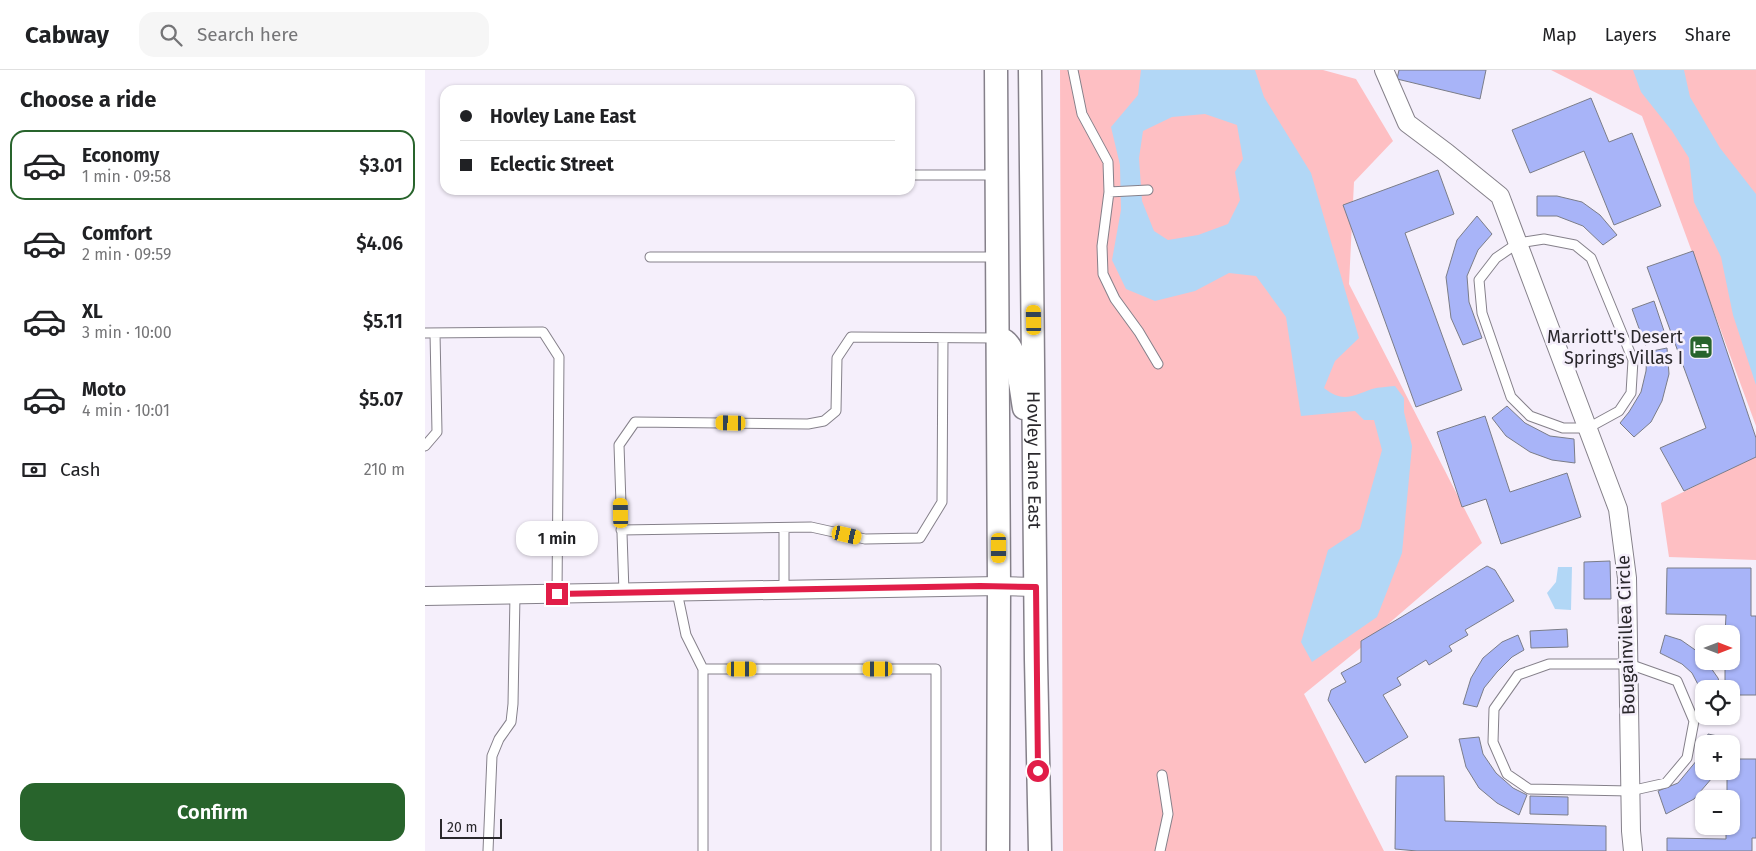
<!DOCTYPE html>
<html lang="en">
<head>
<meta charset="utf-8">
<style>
	body { margin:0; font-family:"Fira Sans",sans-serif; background:#f6f6f6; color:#202124; height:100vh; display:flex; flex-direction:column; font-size:19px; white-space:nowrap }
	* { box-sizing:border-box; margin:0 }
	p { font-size:16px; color:#757577 }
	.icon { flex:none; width:28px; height:28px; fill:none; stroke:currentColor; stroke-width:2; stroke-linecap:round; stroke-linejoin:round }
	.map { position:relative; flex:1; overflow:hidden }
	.sheet { display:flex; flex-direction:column; background:#fff; width:425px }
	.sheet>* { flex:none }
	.banner { position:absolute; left:15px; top:15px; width:475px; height:110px; border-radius:15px; box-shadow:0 1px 4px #0004; display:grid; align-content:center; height:110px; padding:0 20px; background:#fff }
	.needle { width:32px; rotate:90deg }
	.fabs { position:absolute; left:1270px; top:555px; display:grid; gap:10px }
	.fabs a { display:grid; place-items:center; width:45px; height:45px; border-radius:10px; background:#fff; box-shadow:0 1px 4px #0004; font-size:25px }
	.scale { position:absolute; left:15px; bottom:12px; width:62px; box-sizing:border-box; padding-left:5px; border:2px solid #2a282c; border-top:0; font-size:14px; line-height:18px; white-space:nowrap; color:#2a282c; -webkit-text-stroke:4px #f5effb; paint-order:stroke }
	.end { position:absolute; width:22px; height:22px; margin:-11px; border:6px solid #e11d48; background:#fff; box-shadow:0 0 0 2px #fff }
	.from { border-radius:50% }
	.bubble { position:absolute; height:35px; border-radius:15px; background:#fff; box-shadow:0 1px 4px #0004; font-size:16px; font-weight:600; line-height:35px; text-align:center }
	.car { position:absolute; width:15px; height:30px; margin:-15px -8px; border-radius:6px; box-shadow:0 0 4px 1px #0007; background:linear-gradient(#f5c518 24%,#345 0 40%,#f5c518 0 76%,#345 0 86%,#f5c518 0) }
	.banner b { display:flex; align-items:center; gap:18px; height:48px; font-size:19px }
	.banner b+b { border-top:1px solid #e0e0e0 }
	.banner i { width:12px; height:12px; background:#202124 }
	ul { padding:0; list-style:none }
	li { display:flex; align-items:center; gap:15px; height:70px; margin:0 10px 8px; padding:0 10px; border:2px solid transparent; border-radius:15px }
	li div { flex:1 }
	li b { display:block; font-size:19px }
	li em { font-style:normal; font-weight:600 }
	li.current { border-color:#28642c }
	li>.icon { width:45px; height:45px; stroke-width:1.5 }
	h2 { padding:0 20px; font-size:22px; line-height:60px }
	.pay { display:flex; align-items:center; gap:12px; height:55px; padding:0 20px; font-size:19px }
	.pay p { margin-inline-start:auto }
	.cta { display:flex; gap:10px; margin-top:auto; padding:10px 20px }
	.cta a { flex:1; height:58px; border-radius:15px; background:#28642c; color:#fff; font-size:20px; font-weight:600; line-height:58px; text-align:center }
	header { display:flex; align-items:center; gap:30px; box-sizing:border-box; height:70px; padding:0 25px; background:#fff; border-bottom:1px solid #e0e0e0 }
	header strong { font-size:24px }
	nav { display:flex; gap:28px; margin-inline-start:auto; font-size:18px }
	.search { width:350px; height:45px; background:#f6f6f6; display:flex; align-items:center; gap:12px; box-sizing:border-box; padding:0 18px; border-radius:15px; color:#757577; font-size:19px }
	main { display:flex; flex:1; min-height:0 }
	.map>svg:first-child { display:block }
	.green { fill:#febfc3 }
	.water { fill:#b2d7f6; fill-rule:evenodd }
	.building { fill:#a8b4f8; stroke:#7b7d88 }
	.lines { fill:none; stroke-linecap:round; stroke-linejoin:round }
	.service-casing { stroke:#85808a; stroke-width:11 }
	.minor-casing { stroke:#85808a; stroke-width:20 }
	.tertiary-casing { stroke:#85808a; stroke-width:25 }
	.service { stroke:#fff; stroke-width:9 }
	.minor { stroke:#fff; stroke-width:18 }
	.tertiary { stroke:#fff; stroke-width:22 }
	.route { stroke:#e11d48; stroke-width:6 }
	.labels { text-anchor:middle; stroke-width:5; stroke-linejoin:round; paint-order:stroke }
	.poi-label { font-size:18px; fill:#2a282c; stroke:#f5effb; text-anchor:end }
	.street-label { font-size:18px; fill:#2a282c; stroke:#f5effb }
</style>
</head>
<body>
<header>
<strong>Cabway</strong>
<div class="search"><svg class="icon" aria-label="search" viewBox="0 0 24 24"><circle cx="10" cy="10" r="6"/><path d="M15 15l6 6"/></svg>Search here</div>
<nav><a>Map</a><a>Layers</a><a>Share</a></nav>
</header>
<main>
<section class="sheet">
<h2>Choose a ride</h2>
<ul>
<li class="current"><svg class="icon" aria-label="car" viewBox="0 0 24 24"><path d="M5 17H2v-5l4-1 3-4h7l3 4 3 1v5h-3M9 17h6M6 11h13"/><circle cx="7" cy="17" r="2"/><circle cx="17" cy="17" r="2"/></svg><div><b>Economy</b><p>1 min · 09:58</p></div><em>$3.01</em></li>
<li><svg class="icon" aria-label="car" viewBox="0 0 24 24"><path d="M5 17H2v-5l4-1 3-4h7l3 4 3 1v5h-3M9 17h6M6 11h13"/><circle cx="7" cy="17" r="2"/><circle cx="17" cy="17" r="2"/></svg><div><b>Comfort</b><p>2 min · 09:59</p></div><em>$4.06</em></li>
<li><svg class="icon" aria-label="car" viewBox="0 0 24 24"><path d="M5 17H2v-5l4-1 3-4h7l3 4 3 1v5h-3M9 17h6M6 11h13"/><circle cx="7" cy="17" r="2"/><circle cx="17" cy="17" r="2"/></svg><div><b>XL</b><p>3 min · 10:00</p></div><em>$5.11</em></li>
<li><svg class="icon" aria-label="car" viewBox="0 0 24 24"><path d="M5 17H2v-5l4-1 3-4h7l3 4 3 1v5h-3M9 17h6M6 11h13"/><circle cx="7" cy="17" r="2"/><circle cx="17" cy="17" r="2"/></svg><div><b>Moto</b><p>4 min · 10:01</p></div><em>$5.07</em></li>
</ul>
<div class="pay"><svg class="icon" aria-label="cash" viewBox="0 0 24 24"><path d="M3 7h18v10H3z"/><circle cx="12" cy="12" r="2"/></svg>Cash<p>210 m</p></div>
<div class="cta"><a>Confirm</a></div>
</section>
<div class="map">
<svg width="1331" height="781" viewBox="0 0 1331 781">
	<rect width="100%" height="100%" fill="#f5effb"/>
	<path class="green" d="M635 0H898L931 9 968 71 929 112 924 214 1057 473 933 580 879 624 959 781H638Z
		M1126 0H1331V356L1217 46Z
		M1331 386V490L1244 487 1236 433Z"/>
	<path class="water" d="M716 0H830L839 27 886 103 934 268 910 291 899 318C918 333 927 326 947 319 954 317 962 317 970 316L979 328V342L987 376 977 483 952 547 887 592 876 572 903 480 935 459 957 380 949 350H939L930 341 876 346 861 247 831 206 804 203 770 221 730 231 701 219 687 190 696 140 695 95 686 57 713 25ZM780 44 812 55 818 89 810 102 815 130 803 154 773 165 743 170 729 161 717 131 714 88 718 61 747 47Z
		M1208 0H1259L1265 27 1295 78 1331 124V315L1308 245 1296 187 1269 132 1264 88 1247 61 1216 22Z
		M1133 497H1147L1146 540 1130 539 1122 523 1131 512Z"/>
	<path class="building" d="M974 0H1061L1055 29 972 9Z
		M1166 28 1184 72 1207 63 1236 136 1189 155 1159 81 1105 103 1087 60Z
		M1013 100 1029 144 980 163 1037 320 991 337 918 135Z
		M1112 126H1132L1157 132 1175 145 1192 165 1178 175 1158 156 1132 146H1112Z
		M1052 146 1067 164 1053 180 1042 206 1044 232 1057 268 1038 275 1026 248 1021 207 1032 170Z
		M1268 181 1331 368V387L1259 421 1235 378 1281 358 1222 197Z
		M1229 231 1241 267 1220 275 1207 239Z
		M1242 278 1244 304 1237 331 1226 352 1209 367 1195 353 1204 342 1216 322 1221 301 1222 282Z
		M1082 336 1100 353 1125 366 1149 369 1150 393 1127 390 1105 382 1081 366 1067 348Z
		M1060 346 1085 422 1142 403 1156 447 1076 474 1061 429 1037 437 1012 362Z
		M1185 491 1186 529H1159V492Z
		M1062 496 1070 500 1089 531 1040 560 1043 565 1024 576 1027 581 1004 595 1001 590 972 608 976 615 958 625 983 667 940 693 903 630 906 620 921 612 916 603 936 592V571Z
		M1242 498H1326V546H1331V625H1306V619H1300V591H1306V564H1300L1301 545 1241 544Z
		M1142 559 1143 577 1106 578 1105 561Z
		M1093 565 1099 580 1087 587 1072 602 1059 618 1052 637 1038 634 1046 608 1058 588 1077 572Z
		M1240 565 1256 570 1276 584 1279 588V591H1281L1293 608 1296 619H1279V626L1267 603 1257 594 1235 583Z
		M1283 664 1302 668 1300 674H1280Z
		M1054 667 1058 684 1071 703 1088 718 1102 725 1094 745 1072 733 1054 718 1041 697 1034 669Z
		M1279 678V701H1293L1269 729 1241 744 1233 721 1253 713 1277 684Z
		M1306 689H1331V768H1327V781H1242V768L1301 769V756H1306V729H1302V701H1306Z
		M971 706H1019L1020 751 1181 756V781H992L970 779Z
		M1105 726 1143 727V745L1105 744Z"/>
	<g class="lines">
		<g class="service-casing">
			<path id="service" d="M648 0 657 44 683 92 684 122 677 176 678 204 690 229 714 262 733 294
				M485 105H572
				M684 122 723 120
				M1119 169 1150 175 1166 188 1208 290 1206 323 1194 341 1163 358H1138L1105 346 1086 327 1057 243 1054 210 1071 188 1093 173Z
				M225 187H572
				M0 263 118 262 134 287 132 524
				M0 376 12 362 10 263
				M196 460 386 457 440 469 495 468 517 432 518 268
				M359 520V458
				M199 522 194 375 210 352 383 354 399 351 411 341 412 288 426 267 572 268
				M252 522 261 565 278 599
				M1124 594H1204L1252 611 1269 651 1262 688 1241 713 1205 721 1104 719 1082 704 1068 672 1069 639 1093 605Z
				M63 781 67 686 74 669 86 652 88 634 90 525
				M278 781V599H511V781
				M735 781 743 744 737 705"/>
		</g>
		<g class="minor-casing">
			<path id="minor" d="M959 0 982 53 1022 83 1075 126 1193 439 1202 508 1206 761 1208 781
				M0 526 574 516 611 517"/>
		</g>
		<g class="tertiary-casing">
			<g id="tertiary">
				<path d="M571 0 574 516 573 781"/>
				<path id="s1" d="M605 0 611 590 615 781"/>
				<path d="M573 268C575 269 579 270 580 271 593 280 596 323 599 338"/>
			</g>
		</g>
		<use href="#service" class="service"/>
		<use href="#minor" class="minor"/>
		<use href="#tertiary" class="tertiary"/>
	</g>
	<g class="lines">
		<path class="route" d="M132 524 555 516 611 517 613 701"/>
	</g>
	<defs>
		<g id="hotel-square" transform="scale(1.25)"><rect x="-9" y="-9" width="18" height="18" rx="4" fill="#28642c" stroke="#f5effb"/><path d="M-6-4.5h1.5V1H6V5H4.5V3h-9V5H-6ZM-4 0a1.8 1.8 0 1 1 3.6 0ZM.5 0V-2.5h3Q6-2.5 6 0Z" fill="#fff"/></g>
	</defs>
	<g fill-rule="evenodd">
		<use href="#hotel-square" x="1276" y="277"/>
	</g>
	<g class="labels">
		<g class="poi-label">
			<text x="1258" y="273">Marriott's Desert<tspan x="1258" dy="21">Springs Villas I</tspan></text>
		</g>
		<g class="street-label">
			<text dy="6" stroke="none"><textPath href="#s1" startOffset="390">Hovley Lane East</textPath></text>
			<text transform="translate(1201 565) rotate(-92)" y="6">Bougainvillea Circle</text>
		</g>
	</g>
</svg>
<div class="fabs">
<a><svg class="needle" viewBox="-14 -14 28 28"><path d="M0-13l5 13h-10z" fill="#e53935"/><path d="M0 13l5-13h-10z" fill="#757577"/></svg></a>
<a><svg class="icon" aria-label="locate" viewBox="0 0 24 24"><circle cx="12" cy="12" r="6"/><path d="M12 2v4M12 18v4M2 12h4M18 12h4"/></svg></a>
<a>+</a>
<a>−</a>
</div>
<div class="scale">20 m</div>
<i class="end from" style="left:613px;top:701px"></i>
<i class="end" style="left:132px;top:524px"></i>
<div class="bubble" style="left:91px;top:451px;width:82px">1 min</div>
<i class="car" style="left:609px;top:250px;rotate:359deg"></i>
<i class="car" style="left:306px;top:353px;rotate:271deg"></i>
<i class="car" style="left:196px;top:443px;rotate:359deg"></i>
<i class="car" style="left:422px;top:465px;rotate:103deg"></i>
<i class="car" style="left:574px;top:478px;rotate:180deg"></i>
<i class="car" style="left:317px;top:599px;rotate:90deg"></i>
<i class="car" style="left:453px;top:599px;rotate:270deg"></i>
<div class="banner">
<b><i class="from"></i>Hovley Lane East</b>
<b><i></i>Eclectic Street</b>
</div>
</div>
</main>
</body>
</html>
